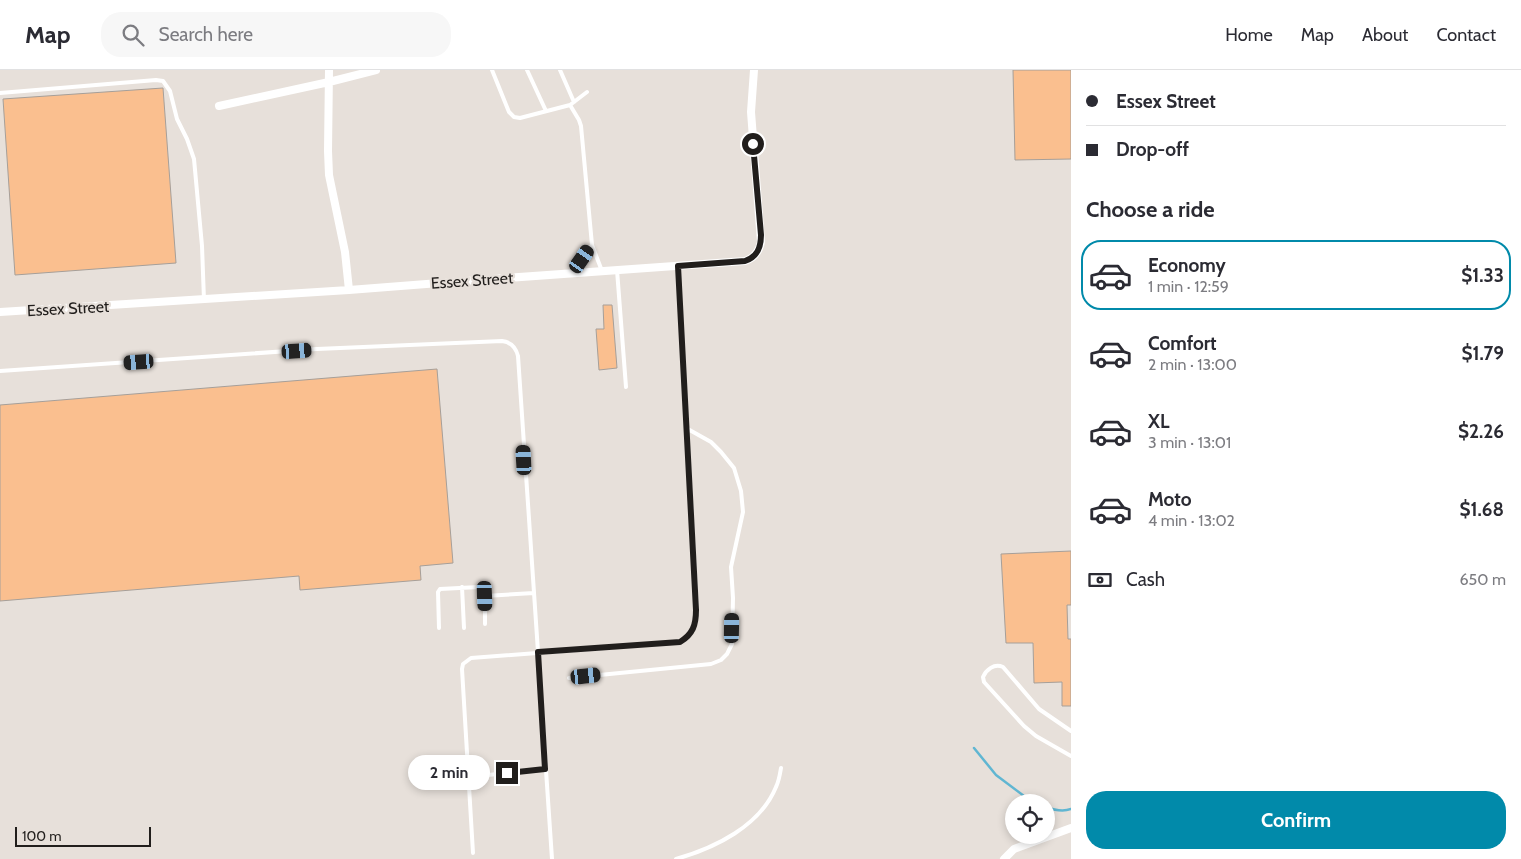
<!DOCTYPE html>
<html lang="en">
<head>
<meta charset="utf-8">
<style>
	body { margin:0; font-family:Cabin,sans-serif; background:#f7f7f7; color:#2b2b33; height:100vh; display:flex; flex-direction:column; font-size:19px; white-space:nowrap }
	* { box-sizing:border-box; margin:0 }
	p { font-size:16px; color:#7c7c81 }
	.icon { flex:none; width:28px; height:28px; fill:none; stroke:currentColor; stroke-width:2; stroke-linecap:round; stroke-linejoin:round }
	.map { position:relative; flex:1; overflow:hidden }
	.sheet { display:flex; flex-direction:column; background:#fff; width:450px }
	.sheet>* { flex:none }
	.guide { display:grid; align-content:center; height:110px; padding:0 15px; background:#fff }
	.tools { position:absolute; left:1005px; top:724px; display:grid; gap:10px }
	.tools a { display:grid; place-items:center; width:50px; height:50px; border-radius:50%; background:#fff; box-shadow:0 2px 8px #0003; font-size:25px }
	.scale { position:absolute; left:15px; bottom:12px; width:136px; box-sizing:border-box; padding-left:5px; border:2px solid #211e1c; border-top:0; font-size:14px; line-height:18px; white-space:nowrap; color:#211e1c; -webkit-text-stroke:4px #e7e0da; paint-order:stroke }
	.end { position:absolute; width:22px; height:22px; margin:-11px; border:6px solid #211e1c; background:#fff; box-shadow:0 0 0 2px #fff }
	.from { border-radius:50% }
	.bubble { position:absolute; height:35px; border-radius:18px; background:#fff; box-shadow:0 2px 8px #0003; font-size:16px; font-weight:700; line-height:35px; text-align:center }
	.car { position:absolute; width:15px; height:30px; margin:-15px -8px; border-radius:6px; box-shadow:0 0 4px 1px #0007; background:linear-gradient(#222 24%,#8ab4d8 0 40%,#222 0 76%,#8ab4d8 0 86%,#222 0) }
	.guide b { display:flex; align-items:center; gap:18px; height:48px; font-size:19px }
	.guide b+b { border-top:1px solid #e1e1e2 }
	.guide i { width:12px; height:12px; background:#2b2b33 }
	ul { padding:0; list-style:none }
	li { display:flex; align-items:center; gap:15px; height:70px; margin:0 10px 8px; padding:0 5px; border:2px solid transparent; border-radius:20px }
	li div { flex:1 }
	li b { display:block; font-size:19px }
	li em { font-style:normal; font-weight:700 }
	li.current { border-color:#018aaa }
	li>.icon { width:45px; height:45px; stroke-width:1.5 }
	h2 { padding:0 15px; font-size:22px; line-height:60px }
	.pay { display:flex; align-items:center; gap:12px; height:55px; padding:0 15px; font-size:19px }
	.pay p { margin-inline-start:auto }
	.action { display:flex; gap:10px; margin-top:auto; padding:10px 15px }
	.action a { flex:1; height:58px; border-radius:20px; background:#018aaa; color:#fff; font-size:20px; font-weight:700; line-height:58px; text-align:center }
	header { display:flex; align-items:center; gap:30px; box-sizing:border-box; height:70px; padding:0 25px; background:#fff; border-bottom:1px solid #e1e1e2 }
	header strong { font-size:24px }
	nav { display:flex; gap:28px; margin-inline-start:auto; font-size:18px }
	.search { width:350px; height:45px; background:#f7f7f7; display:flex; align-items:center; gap:12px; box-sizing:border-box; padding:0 18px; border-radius:20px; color:#7c7c81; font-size:19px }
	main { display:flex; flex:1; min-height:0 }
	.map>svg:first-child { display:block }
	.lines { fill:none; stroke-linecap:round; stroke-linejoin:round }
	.stream { stroke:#60b6d2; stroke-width:2.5 }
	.building { fill:#fabf8f; stroke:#a69f99 }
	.lane { stroke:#fff; stroke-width:4 }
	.street { stroke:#fff; stroke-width:8 }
	.route { stroke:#211e1c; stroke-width:6 }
	.labels { text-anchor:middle; stroke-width:4.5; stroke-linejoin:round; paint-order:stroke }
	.street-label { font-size:16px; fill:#211e1c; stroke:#e7e0da }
</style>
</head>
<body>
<header>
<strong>Map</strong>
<div class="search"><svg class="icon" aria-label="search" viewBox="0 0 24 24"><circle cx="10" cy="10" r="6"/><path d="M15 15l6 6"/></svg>Search here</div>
<nav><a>Home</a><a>Map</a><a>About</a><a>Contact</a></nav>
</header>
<main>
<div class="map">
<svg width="1071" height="789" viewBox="0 0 1071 789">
	<rect width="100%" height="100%" fill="#e7e0da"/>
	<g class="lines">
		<path class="stream" d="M974 678 996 705 1032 732
			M1046 737C1054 740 1063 742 1071 739"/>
	</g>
	<path class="building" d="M1013 0H1071V89L1015 90Z
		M163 18 176 193 15 205 3 29Z
		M603 235H612L617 298 599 300 596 259H604Z
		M437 299 453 493 420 496 421 510 300 520 299 506 0 531V335Z
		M1071 481V535H1067L1068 569H1071V636H1062V612L1034 613 1033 573H1006L1001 484Z"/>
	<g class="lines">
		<path class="lane" d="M492 0 509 42 514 47 520 48 570 35 587 22
			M527 0 546 41
			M560 0 574 32
			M0 23 156 10 163 11 170 21 177 49 187 69 194 89 202 176 204 230
			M570 35 579 50 581 56 592 175 602 201
			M617 200 626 317
			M572 203 592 175
			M0 301 317 279 502 271C511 272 516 278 518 286L552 789
			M462 517 464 558
			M485 554V526L534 523
			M439 558 438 522 440 519 479 517 483 518 485 526
			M569 608 711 594 721 590 727 584 732 574 733 528 731 497 743 442 741 421 734 398 721 382 711 372 686 358
			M1071 661 1039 639 1003 597C994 593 986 600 983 607L984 612 1024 656 1036 666 1071 686
			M468 707 545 699
			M473 783 462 599 463 594 471 588 680 572C693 564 696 555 697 540L678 196
			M676 789C715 778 760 756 776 717 779 711 780 704 781 698"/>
		<path class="street" d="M329 0 328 81 329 105 345 182 349 220
			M219 36 329 12 376 0
			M0 242 349 220 478 210 745 191C754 188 759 182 761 172L751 42 754 0
			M1004 789 1014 779 1071 758"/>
	</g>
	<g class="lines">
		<path class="route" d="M507 703 545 699 538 582 680 572C693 564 696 555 696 540L678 196 745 191C757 187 761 178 761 165L753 74"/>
	</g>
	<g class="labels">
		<g class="street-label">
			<text transform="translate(472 210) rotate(-4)" y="6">Essex Street</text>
			<text transform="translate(68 238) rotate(-3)" y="6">Essex Street</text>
		</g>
	</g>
</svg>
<div class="tools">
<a><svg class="icon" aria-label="locate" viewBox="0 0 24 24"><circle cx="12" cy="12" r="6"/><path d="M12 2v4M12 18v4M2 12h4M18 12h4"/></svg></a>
</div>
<div class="scale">100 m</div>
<i class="end from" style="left:753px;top:74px"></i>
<i class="end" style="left:507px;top:703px"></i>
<div class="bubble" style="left:408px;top:685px;width:82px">2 min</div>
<i class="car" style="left:582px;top:189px;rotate:35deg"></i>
<i class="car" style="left:297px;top:281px;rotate:86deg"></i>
<i class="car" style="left:139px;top:292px;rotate:266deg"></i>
<i class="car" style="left:524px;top:390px;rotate:357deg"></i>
<i class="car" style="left:485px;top:526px;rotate:178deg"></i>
<i class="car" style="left:732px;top:558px;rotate:1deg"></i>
<i class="car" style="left:586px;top:606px;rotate:84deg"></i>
</div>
<section class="sheet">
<div class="guide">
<b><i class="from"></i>Essex Street</b>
<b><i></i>Drop-off</b>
</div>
<h2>Choose a ride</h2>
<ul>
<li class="current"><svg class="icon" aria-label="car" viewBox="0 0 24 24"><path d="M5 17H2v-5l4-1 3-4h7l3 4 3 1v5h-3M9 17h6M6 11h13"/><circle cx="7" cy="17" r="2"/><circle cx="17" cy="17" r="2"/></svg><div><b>Economy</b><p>1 min · 12:59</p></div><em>$1.33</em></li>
<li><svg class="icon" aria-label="car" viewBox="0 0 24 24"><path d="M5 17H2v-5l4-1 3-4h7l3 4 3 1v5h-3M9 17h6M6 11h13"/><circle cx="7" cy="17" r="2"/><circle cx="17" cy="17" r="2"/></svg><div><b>Comfort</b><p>2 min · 13:00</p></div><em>$1.79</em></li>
<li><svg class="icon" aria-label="car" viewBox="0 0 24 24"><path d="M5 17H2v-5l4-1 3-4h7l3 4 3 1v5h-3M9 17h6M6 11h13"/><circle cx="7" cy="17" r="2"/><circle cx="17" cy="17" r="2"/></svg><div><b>XL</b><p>3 min · 13:01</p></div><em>$2.26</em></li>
<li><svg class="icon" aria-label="car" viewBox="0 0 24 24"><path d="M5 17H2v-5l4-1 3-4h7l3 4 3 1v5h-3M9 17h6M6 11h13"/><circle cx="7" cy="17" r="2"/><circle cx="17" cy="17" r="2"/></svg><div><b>Moto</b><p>4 min · 13:02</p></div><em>$1.68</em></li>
</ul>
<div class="pay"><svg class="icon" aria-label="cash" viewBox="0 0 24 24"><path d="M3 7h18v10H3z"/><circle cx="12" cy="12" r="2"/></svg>Cash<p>650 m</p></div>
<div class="action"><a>Confirm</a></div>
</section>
</main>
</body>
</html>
